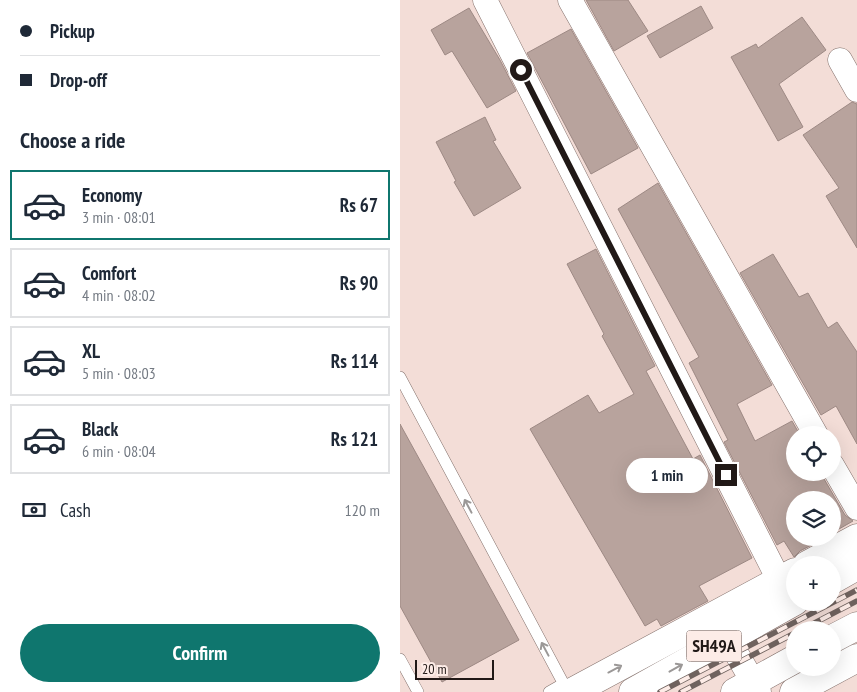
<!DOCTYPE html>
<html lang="en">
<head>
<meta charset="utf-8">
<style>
	body { margin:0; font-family:"PT Sans Narrow",sans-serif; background:#f6f6f7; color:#1f2937; height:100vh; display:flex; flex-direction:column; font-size:19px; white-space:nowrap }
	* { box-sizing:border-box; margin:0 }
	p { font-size:16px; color:#747a83 }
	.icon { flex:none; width:28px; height:28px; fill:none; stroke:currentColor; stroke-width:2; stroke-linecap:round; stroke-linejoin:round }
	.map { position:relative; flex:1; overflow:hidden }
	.panel { display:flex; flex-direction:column; background:#fff; width:400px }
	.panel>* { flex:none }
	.banner { display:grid; align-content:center; height:110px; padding:0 20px; background:#fff }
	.fabs { position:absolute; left:386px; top:426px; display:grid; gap:10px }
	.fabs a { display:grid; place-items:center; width:55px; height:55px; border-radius:50%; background:#fff; box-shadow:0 5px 20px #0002; font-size:25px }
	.scale { position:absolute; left:15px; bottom:12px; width:79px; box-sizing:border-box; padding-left:5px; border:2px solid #211917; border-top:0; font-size:14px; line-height:18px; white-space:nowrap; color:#211917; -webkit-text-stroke:4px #fdece7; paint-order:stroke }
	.end { position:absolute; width:22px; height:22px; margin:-11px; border:6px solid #211917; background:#fff; box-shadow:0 0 0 2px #fff }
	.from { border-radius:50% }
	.bubble { position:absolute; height:35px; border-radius:18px; background:#fff; box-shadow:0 5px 20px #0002; font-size:16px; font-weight:800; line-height:35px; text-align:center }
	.banner b { display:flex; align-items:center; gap:18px; height:48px; font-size:19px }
	.banner b+b { border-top:1px solid #e0e1e3 }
	.banner i { width:12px; height:12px; background:#1f2937 }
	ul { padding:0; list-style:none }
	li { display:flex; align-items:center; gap:15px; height:70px; margin:0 10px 8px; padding:0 10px; border:2px solid #e0e1e3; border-radius:0px }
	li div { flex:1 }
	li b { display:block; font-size:19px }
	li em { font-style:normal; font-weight:800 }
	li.active { border-color:#0f766e }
	li>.icon { width:45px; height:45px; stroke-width:1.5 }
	h2 { padding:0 20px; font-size:22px; line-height:60px }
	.pay { display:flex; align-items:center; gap:12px; height:55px; padding:0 20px; font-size:19px }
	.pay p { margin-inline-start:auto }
	.cta { display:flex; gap:10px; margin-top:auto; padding:10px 20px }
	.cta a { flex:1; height:58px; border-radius:30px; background:#0f766e; color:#fff; font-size:20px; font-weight:800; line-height:58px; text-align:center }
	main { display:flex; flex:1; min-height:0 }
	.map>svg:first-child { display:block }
	.building { fill:#b8a39d; stroke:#9d8984 }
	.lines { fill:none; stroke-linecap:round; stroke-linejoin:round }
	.lane-casing { stroke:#83706b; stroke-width:12 }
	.street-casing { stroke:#83706b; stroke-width:25 }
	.secondary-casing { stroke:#83706b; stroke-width:29 }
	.primary-casing { stroke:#83706b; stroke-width:29 }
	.lane { stroke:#fff; stroke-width:11 }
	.street { stroke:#fff; stroke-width:24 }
	.secondary { stroke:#fff; stroke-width:28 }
	.primary { stroke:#fff; stroke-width:28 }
	.rail-casing { stroke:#6f625e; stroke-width:5.5 }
	.rail { stroke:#fdece7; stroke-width:4; stroke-dasharray:11; stroke-linecap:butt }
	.oneway { stroke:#9b9897 }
	.route { stroke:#211917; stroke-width:6 }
	.labels { text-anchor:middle; stroke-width:5; stroke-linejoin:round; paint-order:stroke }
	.shield { fill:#fdece7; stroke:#635855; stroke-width:1 }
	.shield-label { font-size:18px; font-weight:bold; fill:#211917 }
</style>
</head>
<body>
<main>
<section class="panel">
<div class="banner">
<b><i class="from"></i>Pickup</b>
<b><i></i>Drop-off</b>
</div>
<h2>Choose a ride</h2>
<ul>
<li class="active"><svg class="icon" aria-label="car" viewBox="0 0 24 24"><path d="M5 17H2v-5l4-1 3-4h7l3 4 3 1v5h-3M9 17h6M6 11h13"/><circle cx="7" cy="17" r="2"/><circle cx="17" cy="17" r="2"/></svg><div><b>Economy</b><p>3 min · 08:01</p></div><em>Rs 67</em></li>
<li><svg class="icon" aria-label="car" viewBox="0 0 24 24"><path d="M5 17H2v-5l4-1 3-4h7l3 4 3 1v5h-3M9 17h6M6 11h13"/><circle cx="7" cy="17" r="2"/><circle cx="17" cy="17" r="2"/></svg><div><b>Comfort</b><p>4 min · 08:02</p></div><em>Rs 90</em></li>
<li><svg class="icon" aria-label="car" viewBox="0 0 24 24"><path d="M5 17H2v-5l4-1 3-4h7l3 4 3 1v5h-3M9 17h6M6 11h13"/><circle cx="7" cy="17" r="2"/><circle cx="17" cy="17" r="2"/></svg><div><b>XL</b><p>5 min · 08:03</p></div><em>Rs 114</em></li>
<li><svg class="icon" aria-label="car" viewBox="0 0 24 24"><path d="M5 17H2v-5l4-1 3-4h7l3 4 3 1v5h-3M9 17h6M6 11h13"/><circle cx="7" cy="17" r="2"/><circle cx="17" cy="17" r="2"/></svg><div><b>Black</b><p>6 min · 08:04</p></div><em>Rs 121</em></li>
</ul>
<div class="pay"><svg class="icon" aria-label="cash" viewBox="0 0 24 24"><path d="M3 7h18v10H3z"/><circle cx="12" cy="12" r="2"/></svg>Cash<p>120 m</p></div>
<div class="cta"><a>Confirm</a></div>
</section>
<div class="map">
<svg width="457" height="692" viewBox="0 0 457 692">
	<rect width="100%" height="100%" fill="#f3ddd7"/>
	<path class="building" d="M186 0H228L248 31 214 51Z
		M301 6 313 28 260 58 247 36Z
		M69 8 100 60 116 91 87 108 52 51 45 55 31 30Z
		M402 17 426 50 379 84 403 127 378 141 331 57 356 44 358 48Z
		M171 29 238 148 191 174 127 53Z
		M452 102 457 104V248L426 196 439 188 403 135Z
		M85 117 96 140 93 141 121 188 74 216 54 182 56 181 36 142Z
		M258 183 372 385 337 404 355 441 392 421 400 435H395V472H420L445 515 453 521 432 533V500H395V538H425L400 551 394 557 384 541 377 545 324 442 328 440 289 363 299 357 218 209Z
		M196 249 255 366 246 371 293 459 300 455 352 558 299 586 308 601 261 626 257 619 245 626 130 429 188 395 199 413 234 394 202 336 204 334 167 264Z
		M373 254 399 297 408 293 428 328 437 322 457 352V444L436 406 421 415 340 273Z
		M0 424 119 640 42 682 0 606Z"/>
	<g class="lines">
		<g class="lane-casing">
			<path id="lane" d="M0 377 168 692
				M0 659 18 692
				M149 692 163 684"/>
		</g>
		<g class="street-casing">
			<path id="street" d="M85 0 379 580
				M170 0 416 435
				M440 60 457 90
				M432 465 457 508
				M328 639 359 692"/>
		</g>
		<g class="secondary-casing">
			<path id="secondary" d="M407 565 457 538
				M172 692 395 572
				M394 692 457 658"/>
		</g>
		<g class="primary-casing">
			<path id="primary" d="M432 580 457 566
				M432 639 457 626
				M233 692 395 601
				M335 692 395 659"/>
		</g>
		<use href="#lane" class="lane"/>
		<use href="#street" class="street"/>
		<use href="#secondary" class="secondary"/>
		<use href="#primary" class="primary"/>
		<g class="rail-casing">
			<path id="rail" d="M401 630 457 601
				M260 692 457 590
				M281 692 395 633"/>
		</g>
		<use href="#rail" class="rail"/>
	</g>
	<defs><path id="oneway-shaft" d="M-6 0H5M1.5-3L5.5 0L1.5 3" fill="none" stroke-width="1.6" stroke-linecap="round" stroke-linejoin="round" transform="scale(1.25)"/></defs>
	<g class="oneway">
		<use href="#oneway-shaft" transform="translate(68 506) rotate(-118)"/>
		<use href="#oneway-shaft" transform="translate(145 649) rotate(-118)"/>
		<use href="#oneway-shaft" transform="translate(276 668) rotate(-29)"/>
		<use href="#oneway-shaft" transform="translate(215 669) rotate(-28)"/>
	</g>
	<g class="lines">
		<path class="route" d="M121 70 326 475"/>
	</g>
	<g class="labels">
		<rect class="shield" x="286.5" y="630.5" width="55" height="31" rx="4"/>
		<g class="shield-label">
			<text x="314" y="652">SH49A</text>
		</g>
	</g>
</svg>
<div class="fabs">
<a><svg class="icon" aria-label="locate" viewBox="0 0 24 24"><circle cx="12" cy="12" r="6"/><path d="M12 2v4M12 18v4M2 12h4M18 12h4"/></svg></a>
<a><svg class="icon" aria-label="layers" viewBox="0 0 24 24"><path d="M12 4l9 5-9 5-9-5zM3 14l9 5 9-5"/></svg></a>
<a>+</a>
<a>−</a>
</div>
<div class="scale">20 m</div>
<i class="end from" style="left:121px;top:70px"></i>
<i class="end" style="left:326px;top:475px"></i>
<div class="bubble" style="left:226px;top:458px;width:82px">1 min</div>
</div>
</main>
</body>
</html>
